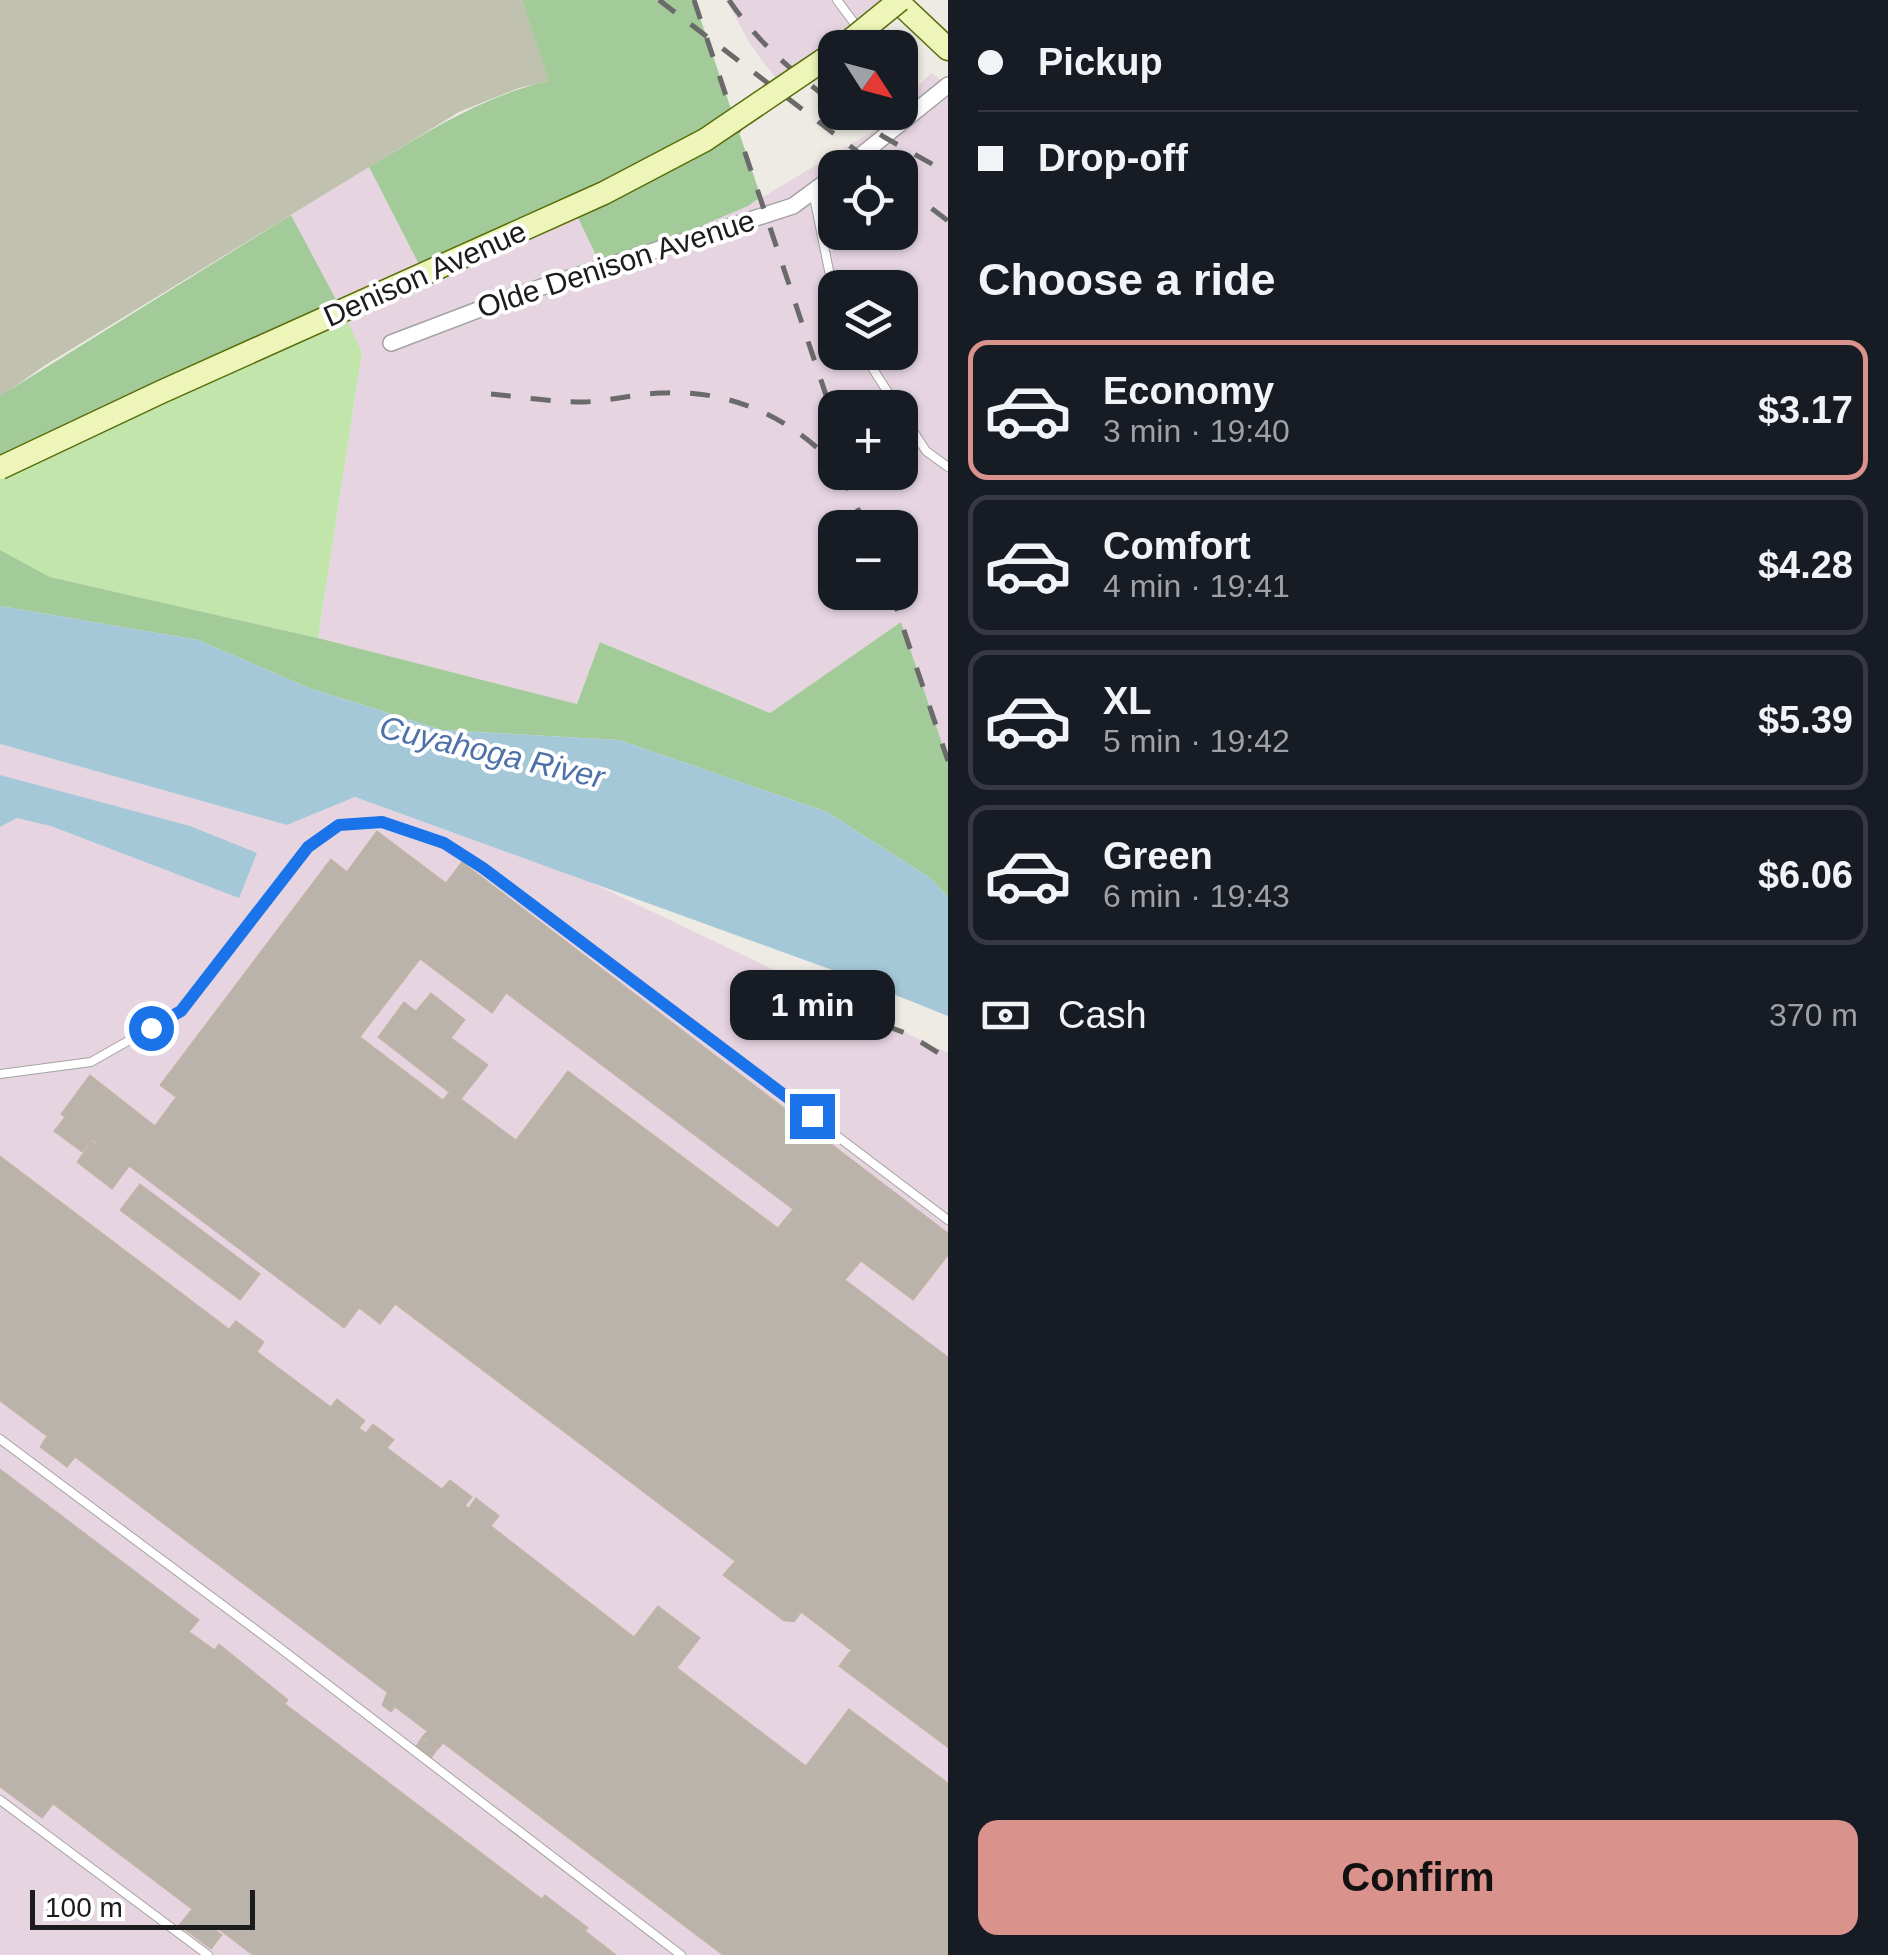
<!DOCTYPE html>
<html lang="en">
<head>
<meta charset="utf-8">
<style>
	body { margin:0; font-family:Arial,sans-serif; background:#242831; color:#f1f3f6; height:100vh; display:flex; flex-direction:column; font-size:38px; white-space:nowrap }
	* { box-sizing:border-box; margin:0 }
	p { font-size:32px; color:#9ea1a6 }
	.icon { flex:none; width:55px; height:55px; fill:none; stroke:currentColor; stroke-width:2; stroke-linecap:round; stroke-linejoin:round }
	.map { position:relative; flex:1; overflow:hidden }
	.sheet { display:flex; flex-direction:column; background:#171b24; width:940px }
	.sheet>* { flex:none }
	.guide { display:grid; align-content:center; height:220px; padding:0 30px; background:#171b24 }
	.needle { width:65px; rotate:126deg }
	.buttons { position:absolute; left:818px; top:30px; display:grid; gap:20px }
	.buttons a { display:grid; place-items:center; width:100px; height:100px; border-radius:20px; background:#171b24; box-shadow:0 2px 8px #0004; font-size:50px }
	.scale { position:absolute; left:30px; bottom:25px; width:225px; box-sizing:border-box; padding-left:10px; border:5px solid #1c1c1c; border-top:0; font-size:28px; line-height:35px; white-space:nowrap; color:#1c1c1c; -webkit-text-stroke:8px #fff; paint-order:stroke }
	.end { position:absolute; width:45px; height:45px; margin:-22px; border:12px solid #1a73e8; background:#fff; box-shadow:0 0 0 5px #fff }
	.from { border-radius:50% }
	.bubble { position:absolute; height:70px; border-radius:20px; background:#171b24; box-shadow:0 2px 8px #0004; font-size:32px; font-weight:600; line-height:70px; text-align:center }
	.guide b { display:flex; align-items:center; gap:35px; height:95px; font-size:38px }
	.guide b+b { border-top:2px solid #363941 }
	.guide i { width:25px; height:25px; background:#f1f3f6 }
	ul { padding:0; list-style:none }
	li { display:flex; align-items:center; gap:30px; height:140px; margin:0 20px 15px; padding:0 10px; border:5px solid #363941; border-radius:20px }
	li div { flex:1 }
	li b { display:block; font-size:38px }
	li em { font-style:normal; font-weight:600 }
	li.selected { border-color:#da928c }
	li>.icon { width:90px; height:90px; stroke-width:1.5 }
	h2 { padding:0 30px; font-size:45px; line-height:120px }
	.pay { display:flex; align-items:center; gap:25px; height:110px; padding:0 30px; font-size:38px }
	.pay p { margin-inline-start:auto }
	.action { display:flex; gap:20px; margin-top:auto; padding:20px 30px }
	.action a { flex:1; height:115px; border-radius:20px; background:#da928c; color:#111; font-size:40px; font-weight:600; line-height:115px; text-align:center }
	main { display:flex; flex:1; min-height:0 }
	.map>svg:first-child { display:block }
	.industrial { fill:#e6d5e1; fill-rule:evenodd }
	.construction { fill:#c0c1af }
	.grass { fill:#c2e5ab }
	.forest { fill:#a3cb99 }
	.water { fill:#a5c8d9 }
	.building { fill:#bab3ac; stroke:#beb3a6; stroke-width:2.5; fill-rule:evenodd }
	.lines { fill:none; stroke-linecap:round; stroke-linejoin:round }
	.lane-casing { stroke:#a3a3a3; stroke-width:10 }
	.street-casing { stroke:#a3a3a3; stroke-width:18 }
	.secondary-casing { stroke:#596d0a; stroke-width:25 }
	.lane { stroke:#fff; stroke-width:8 }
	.street { stroke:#fff; stroke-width:15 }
	.secondary { stroke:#edf6b8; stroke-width:22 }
	.rail { stroke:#6a6a6a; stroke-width:5; stroke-dasharray:20 20; stroke-linecap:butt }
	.secondary-bridge-casing { stroke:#596d0a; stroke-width:25; stroke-linecap:butt }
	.secondary-bridge { stroke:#edf6b8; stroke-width:22 }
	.route { stroke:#1a73e8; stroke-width:12 }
	.labels { text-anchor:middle; stroke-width:8; stroke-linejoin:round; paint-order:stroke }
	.street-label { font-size:30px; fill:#1c1c1c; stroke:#fff }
	.water-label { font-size:32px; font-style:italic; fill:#4e72a7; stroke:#fff }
</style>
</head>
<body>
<main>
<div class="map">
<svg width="948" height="1955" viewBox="0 0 948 1955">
	<rect width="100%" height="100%" fill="#edebe3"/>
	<path class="industrial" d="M726 0H899L777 80 750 44Z
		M931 73 948 85V761L901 622 770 713 601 642 577 704 318 638 362 352 291 215 369 167 424 274 574 207 602 267 748 206 873 131 891 113 900 112V104ZM835 168H900V232H835ZM835 288H900V352H835ZM835 408H900V472H835ZM835 528H900V592H835Z
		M0 744 287 825 355 797 588 881 948 1053V1955H0Z"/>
	<path class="construction" d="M0 0H522L550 81 519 88 459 112 44 366 0 397Z"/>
	<path class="grass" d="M342 311 362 352 318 638 50 577 0 550V468Z"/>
	<path class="forest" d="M522 0H694L761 197 748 206 602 268 573 207 424 274 369 167C427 132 482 96 549 81Z
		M291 215 342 311 0 468V396Z
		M0 550 50 577 318 638 577 704 600 642 770 713 901 622 948 761V897L930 878 827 812 619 740 442 730 309 688 198 640 0 606Z"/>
	<path class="water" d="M0 606 198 640 309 688 442 730 619 740 827 812 930 878 948 897V1016L838 972 355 797 287 825 0 744Z
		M0 775 190 826 257 853 239 898 51 826 17 818 0 827Z"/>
	<path class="building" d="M377 832 446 884 462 863 948 1234V1254L913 1299 861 1260 844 1280 948 1358 947 1746 840 1666 852 1650 801 1611 794 1621 784 1620 724 1575 736 1561 395 1303 380 1323 359 1307 344 1327 129 1165 112 1188 78 1162 92 1142 97 1146 99 1144 92 1138 82 1151 55 1131 66 1117 62 1114 90 1076 155 1127 177 1097 161 1085 331 860 347 873ZM420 958 492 1012 506 992 794 1209 778 1229 568 1072 516 1141 460 1099 487 1065 450 1038 464 1020 431 994 416 1012 404 1003 379 1037 450 1092 443 1101 359 1037Z
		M0 1157 229 1330 236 1322 263 1342 256 1352 331 1408 337 1400 364 1421 358 1428 366 1434 373 1425 393 1440 386 1448 442 1490 450 1481 471 1497 464 1506 469 1509 476 1499 498 1516 490 1526 634 1638 658 1607 699 1638 676 1668 806 1767 849 1710 948 1784V1955H724L443 1742 438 1748 434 1746 436 1750 431 1757 417 1746 422 1739 426 1743 428 1740 423 1737 428 1731 395 1706 391 1711 383 1705 388 1692 75 1456 67 1466 41 1447 48 1436 0 1400Z
		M140 1185 259 1274 240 1299 121 1210Z
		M0 1470 198 1620 188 1632 215 1651 219 1645 287 1700 284 1704 542 1900 545 1896 587 1928 584 1931 615 1955H254L213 1924 210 1927 221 1935 211 1948 180 1925 193 1909 53 1803 42 1817 0 1786Z"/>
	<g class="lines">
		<g class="lane-casing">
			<path id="lane" d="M837 0 873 48
				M900 95 909 117
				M813 192 835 300
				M862 352 898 408
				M900 411 926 451 948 467
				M0 1074 91 1062 181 1011 308 847 339 825 382 822 443 843 483 868 948 1220
				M0 1439 276 1645 681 1955
				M0 1800 208 1955"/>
		</g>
		<g class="street-casing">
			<path id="street" d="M845 168 948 85
				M391 343 517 295 793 206 835 175"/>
		</g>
		<g class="secondary-casing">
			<path id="secondary" d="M896 0 948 49"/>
		</g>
		<use href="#lane" class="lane"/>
		<use href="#street" class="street"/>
		<use href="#secondary" class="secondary"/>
		<path class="rail" d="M659 0 879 168
			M694 0 835 422
			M729 0C757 42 794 73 835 104
			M847 112 884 137 948 173
			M900 184 948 221
			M491 394C521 397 553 402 584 402 610 401 635 394 661 393 728 389 789 416 835 465
			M840 472 867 528
			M891 592 948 761
			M810 997 908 1034 948 1059"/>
		<g class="secondary-bridge-casing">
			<path id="secondary-bridge" d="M841 48 900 0
				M0 468 161 392 604 193 705 140 835 52"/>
		</g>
		<use href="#secondary-bridge" class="secondary-bridge"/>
	</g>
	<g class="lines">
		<path class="route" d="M151 1028 181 1011 308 847 339 825 382 822 444 843 483 868 812 1116"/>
	</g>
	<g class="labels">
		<g class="street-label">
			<text transform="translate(616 264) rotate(-18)" y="10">Olde Denison Avenue</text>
			<text transform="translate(425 274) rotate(-24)" y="10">Denison Avenue</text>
		</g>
		<g class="water-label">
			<text transform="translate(492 752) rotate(13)" y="11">Cuyahoga River</text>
		</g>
	</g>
</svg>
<div class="buttons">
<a><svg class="needle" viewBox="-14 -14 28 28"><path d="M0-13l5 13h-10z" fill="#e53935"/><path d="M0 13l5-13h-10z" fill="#9ea1a6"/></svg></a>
<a><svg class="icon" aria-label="locate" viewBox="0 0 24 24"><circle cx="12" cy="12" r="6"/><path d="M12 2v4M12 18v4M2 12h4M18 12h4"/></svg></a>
<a><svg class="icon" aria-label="layers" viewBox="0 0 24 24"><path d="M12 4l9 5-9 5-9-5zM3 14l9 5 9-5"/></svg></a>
<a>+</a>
<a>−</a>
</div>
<div class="scale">100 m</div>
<i class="end from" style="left:151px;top:1028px"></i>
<i class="end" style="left:812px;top:1116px"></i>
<div class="bubble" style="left:730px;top:970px;width:165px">1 min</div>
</div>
<section class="sheet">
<div class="guide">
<b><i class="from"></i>Pickup</b>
<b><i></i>Drop-off</b>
</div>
<h2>Choose a ride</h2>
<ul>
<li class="selected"><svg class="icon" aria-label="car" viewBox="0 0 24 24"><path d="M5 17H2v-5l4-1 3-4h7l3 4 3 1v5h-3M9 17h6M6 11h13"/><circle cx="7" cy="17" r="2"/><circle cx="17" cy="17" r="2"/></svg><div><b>Economy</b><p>3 min · 19:40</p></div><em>$3.17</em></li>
<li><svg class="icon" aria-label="car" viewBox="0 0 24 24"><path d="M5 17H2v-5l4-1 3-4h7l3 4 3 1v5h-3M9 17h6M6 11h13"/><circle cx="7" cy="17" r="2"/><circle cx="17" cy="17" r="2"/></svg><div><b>Comfort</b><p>4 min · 19:41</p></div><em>$4.28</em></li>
<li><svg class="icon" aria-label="car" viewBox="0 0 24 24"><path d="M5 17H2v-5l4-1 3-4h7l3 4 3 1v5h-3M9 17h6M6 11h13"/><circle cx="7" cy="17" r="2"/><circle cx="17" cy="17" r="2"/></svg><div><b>XL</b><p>5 min · 19:42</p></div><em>$5.39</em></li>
<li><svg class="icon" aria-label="car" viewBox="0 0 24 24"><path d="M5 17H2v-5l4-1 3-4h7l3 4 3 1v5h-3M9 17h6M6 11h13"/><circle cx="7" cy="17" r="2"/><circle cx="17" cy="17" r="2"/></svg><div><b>Green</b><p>6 min · 19:43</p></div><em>$6.06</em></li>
</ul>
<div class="pay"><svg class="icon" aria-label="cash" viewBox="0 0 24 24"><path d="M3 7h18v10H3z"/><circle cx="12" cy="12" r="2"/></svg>Cash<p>370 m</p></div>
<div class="action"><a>Confirm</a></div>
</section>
</main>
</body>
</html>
